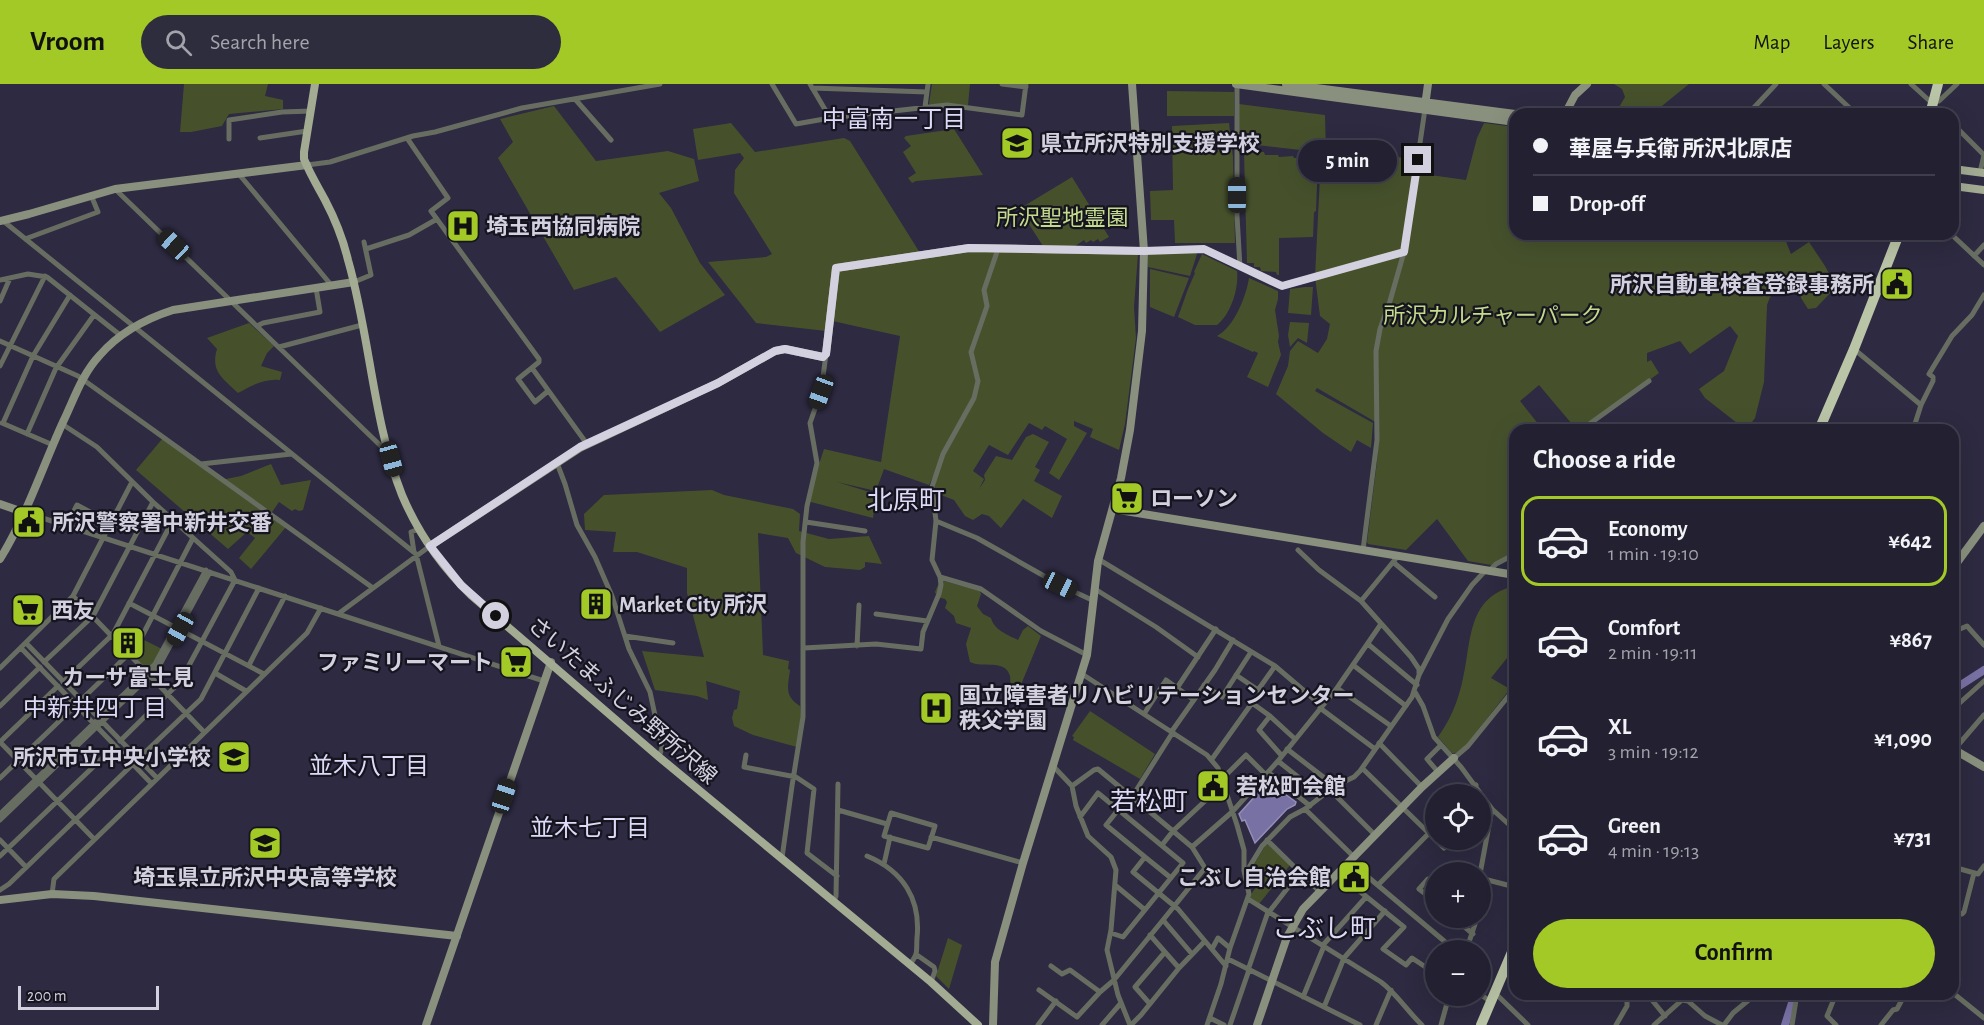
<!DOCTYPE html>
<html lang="en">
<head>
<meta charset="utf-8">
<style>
	body { margin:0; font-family:"Alegreya Sans","Noto Sans JP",sans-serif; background:#2e2d3d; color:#f1f3f6; height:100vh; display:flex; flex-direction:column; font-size:22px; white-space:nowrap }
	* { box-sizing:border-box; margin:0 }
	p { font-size:20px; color:#a2a3ab }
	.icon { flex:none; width:33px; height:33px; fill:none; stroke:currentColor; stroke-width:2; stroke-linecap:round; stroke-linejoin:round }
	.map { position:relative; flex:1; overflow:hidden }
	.panel { position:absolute; left:1509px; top:340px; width:450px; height:576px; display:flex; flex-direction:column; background:#222031; border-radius:18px; box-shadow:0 6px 24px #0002,0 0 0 2px #3f3e4d }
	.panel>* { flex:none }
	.banner { position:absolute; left:1509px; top:24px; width:450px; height:132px; border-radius:18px; box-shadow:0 6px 24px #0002,0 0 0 2px #3f3e4d; display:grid; align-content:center; height:132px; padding:0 24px; background:#222031 }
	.controls { position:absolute; left:1425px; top:700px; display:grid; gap:12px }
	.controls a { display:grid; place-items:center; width:66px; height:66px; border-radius:50%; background:#222031; box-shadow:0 6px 24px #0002,0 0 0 2px #3f3e4d; font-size:30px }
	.scale { position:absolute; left:18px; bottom:15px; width:141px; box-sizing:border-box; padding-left:6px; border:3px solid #d3d1e0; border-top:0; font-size:16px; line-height:21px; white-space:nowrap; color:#d3d1e0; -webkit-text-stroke:4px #15141f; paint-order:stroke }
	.end { position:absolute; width:27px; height:27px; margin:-14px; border:8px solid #d3d1e0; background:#111; box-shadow:0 0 0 3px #111 }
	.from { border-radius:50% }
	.bubble { position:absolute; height:42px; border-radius:21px; background:#222031; box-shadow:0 6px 24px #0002,0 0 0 2px #3f3e4d; font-size:20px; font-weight:700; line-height:42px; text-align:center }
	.car { position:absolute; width:18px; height:36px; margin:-18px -9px; border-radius:8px; box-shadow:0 0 4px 2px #0007; background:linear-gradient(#222 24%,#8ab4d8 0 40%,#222 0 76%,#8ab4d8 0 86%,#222 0) }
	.banner b { display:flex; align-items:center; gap:21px; height:57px; font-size:22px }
	.banner b+b { border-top:2px solid #3f3e4d }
	.banner i { width:15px; height:15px; background:#f1f3f6 }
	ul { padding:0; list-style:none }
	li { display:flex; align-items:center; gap:18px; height:90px; margin:0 12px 9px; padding:0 12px; border:3px solid transparent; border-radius:18px }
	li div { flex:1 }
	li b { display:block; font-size:22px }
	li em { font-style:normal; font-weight:700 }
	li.selected { border-color:#a3c926 }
	li>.icon { width:54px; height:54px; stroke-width:1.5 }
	h2 { padding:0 24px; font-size:27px; line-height:72px }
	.cta { display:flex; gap:12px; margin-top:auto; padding:12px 24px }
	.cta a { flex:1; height:69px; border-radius:36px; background:#a3c926; color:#111; font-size:24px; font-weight:700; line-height:69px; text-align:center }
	header { display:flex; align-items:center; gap:36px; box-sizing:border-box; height:84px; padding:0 30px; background:#a3c926; color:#111 }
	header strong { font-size:28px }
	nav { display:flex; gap:33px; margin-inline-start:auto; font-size:21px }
	.search { width:420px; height:54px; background:#2e2d3d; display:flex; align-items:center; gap:15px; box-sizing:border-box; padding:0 21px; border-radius:33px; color:#a2a3ab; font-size:22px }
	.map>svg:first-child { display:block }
	.green { fill:#46512c }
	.water { fill:#7871a4; stroke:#938eb6; stroke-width:1.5 }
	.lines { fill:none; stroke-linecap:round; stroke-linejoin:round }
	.river { stroke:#7871a4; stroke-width:8 }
	.street { stroke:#686d61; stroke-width:5 }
	.secondary { stroke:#89907d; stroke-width:8 }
	.primary { stroke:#a3ab93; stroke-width:8 }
	.highway { stroke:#bac4a7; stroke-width:10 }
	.route { stroke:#d3d1e0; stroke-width:8 }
	.labels { text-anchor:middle; stroke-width:4.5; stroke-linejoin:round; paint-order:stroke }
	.poi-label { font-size:22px; font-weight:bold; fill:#d3d1e0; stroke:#15141f; text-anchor:start }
	.park-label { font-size:22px; fill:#c3db8b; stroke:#15141f }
	.street-label { font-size:22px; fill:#d3d1e0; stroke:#15141f }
	.neighbourhood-label { font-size:24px; fill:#dddaf8; stroke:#15141f }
	.quarter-label { font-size:26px; fill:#dddaf8; stroke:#15141f }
</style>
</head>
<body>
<header>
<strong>Vroom</strong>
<div class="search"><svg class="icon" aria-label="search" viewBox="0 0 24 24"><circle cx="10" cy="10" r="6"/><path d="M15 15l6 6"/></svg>Search here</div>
<nav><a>Map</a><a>Layers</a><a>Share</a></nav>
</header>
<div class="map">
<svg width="1984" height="941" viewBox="0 0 1984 941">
	<rect width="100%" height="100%" fill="#2d2a41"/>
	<path class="green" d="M184 0H268L265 12 283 16V25L229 30 222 42 191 48H180Z
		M932 0H970L968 21H931L929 20Z
		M1614 0H1689L1657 26V30H1615L1625 13 1622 5Z
		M1167 7 1234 8V32H1167Z
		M1239 20 1325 31 1326 69 1239 59Z
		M554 22 596 77 668 67 694 75 699 97 659 109 671 124 700 179 725 211 660 248 616 193 574 206 498 74 513 58 500 35Z
		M731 39 755 68 844 54 850 57 920 169 963 165 1138 170 1134 223 1136 254 1125 340 1119 366 1090 353 1093 345 1074 337V342L1087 349 1059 396 1049 389 1067 355 1045 342 1042 346 1029 339 1008 371 989 361 973 387 984 395 979 405 985 396 984 391 996 372 1012 376 1026 353 1033 350 1049 358 1035 383 1040 386 1034 397 1062 412 1052 434 1023 415 1001 444 989 432 982 430 973 436 965 432 954 416 936 409 935 402 937 385 929 401 884 385 876 407 837 398 876 410 873 434 807 417 824 365 881 378 900 252 828 236 826 247 756 239 708 178 766 173 772 170 734 109 735 86 744 74 740 69 698 76 693 45Z
		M1229 39 1233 73 1235 159H1175L1174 136H1151L1150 107 1173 106 1172 42Z
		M1484 39 1515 43V150H1783L1791 170 1809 158 1825 182 1836 203 1816 224 1808 225 1801 214 1797 197 1770 213 1767 221 1764 298 1755 334 1746 346 1705 314 1699 305 1724 287 1738 252 1730 242 1690 270 1680 257 1647 269V278L1651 276 1659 289 1581 346H1577L1539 301 1520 317 1543 346H1515V468L1491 481 1468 477 1437 435 1406 466 1368 460 1367 458 1377 378 1379 340 1317 304 1315 307 1373 339 1371 364 1357 356 1351 368 1323 349 1276 310 1288 282 1290 267 1298 257 1318 269 1327 255 1330 240 1320 232 1315 193 1321 72 1326 73V71L1341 65 1418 76 1416 89 1466 96 1477 54Z
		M954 45 983 91 916 97 912 99 908 94 916 89 903 68 911 62 904 54 906 52Z
		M1252 67 1264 68 1265 71H1278L1279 73 1293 72 1294 74H1303L1304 76H1318L1316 127 1314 128 1313 153 1279 154V191H1277L1276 188 1261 187 1260 183H1254V179H1247L1244 68Z
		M1072 93 1109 153 1100 158 1098 155 1093 158 1091 156 1086 159 1084 156 1074 163 1043 162 1019 125Z
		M1198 167 1190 192 1148 183V168Z
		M1202 170 1237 187C1239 204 1231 230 1217 241H1195L1178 233 1188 205 1195 189 1194 188Z
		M1150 185 1189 194 1174 233 1150 223Z
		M1249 194 1278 207V215L1275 226 1279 252 1278 258 1281 271 1268 303 1247 293 1258 269 1254 267 1253 268 1217 252C1234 243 1246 213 1249 194Z
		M1305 203H1313L1311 231 1288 229 1290 205Z
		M1290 238 1309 239 1307 259 1298 254 1290 263 1288 251Z
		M249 239 274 262 267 269 261 282 282 288 280 296C265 294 251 302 238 309 224 295 210 288 217 265L207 254Z
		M163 354 221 396 241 392 271 380 281 401 311 396 303 426 299 427 295 425 292 427 279 418 270 431 286 443 251 485 239 474 255 454 247 448 228 465 136 386Z
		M712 406 724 411 793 425 800 430 799 447 829 455 869 452 882 480 865 478V483L860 486 825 483 796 469 788 454 758 449 763 571 789 577 788 585 790 586C788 602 784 612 800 622L801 632 797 663 753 651 734 642 732 634 734 626 737 625 740 607 706 597 708 616 697 612 655 606 642 567 704 573 687 509V484L637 468H613L616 448 585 446 584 430 604 411Z
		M940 496 980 507 981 510 977 522 983 530 991 534C994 546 1008 551 1018 556L1023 546 1028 542 1041 552 1018 608 1017 614 1015 616 1011 613C1009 606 1011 599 1010 592 1005 574 982 585 970 578L966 560 971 544 956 539 954 532 945 524 947 518 945 515 937 513 935 508Z
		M1515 502V564L1491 594 1510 605 1468 659 1456 669H1452L1438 653C1451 634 1456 622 1462 599 1472 561 1465 513 1515 502Z
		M142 555 162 565 149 585 146 584 133 571Z
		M1090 627 1155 670 1140 695 1073 656 1074 653 1072 652Z
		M1267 759 1290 781 1259 820 1250 814 1252 809 1263 793 1251 785Z
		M948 854 962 861 949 905 936 892Z"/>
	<path class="water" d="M1268 698 1296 718 1295 721 1287 725 1255 759 1245 736 1242 737 1239 730Z"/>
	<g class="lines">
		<path class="river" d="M1953 606 1984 586
			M1785 941 1792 919V910"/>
		<path class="street" d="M772 0 796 40 830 34 947 21 1022 31 1026 0
			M810 0 830 34
			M1002 0 1026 3
			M1237 0V132L1240 183
			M1824 0 1856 30
			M1911 0 1933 20
			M812 4 927 8
			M575 15 611 56
			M1939 17 1957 0
			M925 23 928 0
			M1937 25 1943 30
			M1748 30 1776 0
			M1953 40 1984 71 1980 88
			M260 54 307 47
			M407 54 448 114 431 127 539 275V278L518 295 535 318 548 307
			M229 55V36L282 28 311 27
			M307 81 330 78 413 52 435 48 522 24 660 0
			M238 89 332 202
			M115 105 386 367
			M2 136 416 470 439 562
			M1951 150 1984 181
			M25 155 98 128 91 111
			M366 165 409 151 437 135
			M1144 167 1204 165 1282 202 1404 168
			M1974 172 1984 161
			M0 196 28 190 47 193 120 251
			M354 198 371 191 364 158
			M0 217 10 194
			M257 242 263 239 320 228 316 204
			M0 257 78 292 373 504
			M279 263 362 241
			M1854 265 1921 321 1913 346
			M0 282 45 192
			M532 284 587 360
			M1921 321 1933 297V293L1929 290 1952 252 1972 231 1984 211
			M2 339 53 361
			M3 339 33 272 70 211
			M62 340 97 363 153 418 231 488 235 496
			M1581 346 1649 297
			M27 350 56 284 94 231
			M557 379 565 400 577 441 595 473 612 512 629 565 650 608 662 664 659 673
			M201 380 291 370
			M24 428 544 597
			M936 437 977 454 1060 501 1094 517
			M806 438 865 447
			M66 442 77 421 90 428 81 446
			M1298 466 1319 486 1361 517 1411 573 1419 585V589
			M1363 466 1377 356 1376 267 1380 245 1390 217 1404 168 1425 25
			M414 468 411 448 419 445
			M1098 475 1275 582 1322 622
			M1393 478 1435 513
			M1490 486 1496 480 1515 470
			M940 493 981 505 1041 547 1087 571
			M1095 505 1156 543 1198 573
			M73 512 204 648
			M1361 517 1398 472
			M129 519 264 590
			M338 530 430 462
			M876 530 927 537
			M1953 548 1967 542 1984 561
			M625 552 673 559
			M26 559 157 694
			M1368 560 1417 601
			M857 562 859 521
			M21 564 151 699
			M804 564 876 560 921 565 923 548 939 510 941 501 940 493 932 476 936 437 932 403 943 370 974 314 978 297 971 268 985 228 987 222 984 206 998 165
			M44 578 93 532 153 418
			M249 581 285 512
			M1353 581 1406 622
			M0 584 73 512 132 398
			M215 589 246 607
			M1082 590 1207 671 1218 684 1237 741 1244 766V787L1249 810 1230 864 1221 900 1207 941
			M1236 591 1258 606 1275 582
			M63 598 113 550 173 436
			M1204 601 1222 613 1251 568
			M1177 604 1216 545
			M1337 604 1391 642
			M1415 608 1423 622 1434 653 1461 683 1492 725 1515 746
			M81 616 137 562 193 454
			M0 622 40 583
			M1320 624 1375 665
			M1953 625 1984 597
			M1144 630 1166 596 1194 616
			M1270 632 1259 646 1282 672
			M1172 647 1215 586 1233 556
			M120 657 180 598 235 496
			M0 658 94 755
			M0 658 58 602
			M1379 659 1422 703
			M1287 665 1335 702
			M1953 667 1984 631
			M746 671 744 683 796 693 814 705 807 769 837 792
			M1454 674 1468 662 1515 604
			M138 675 201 615 259 504
			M1212 675 1252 619 1270 632 1295 655
			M1278 677 1322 712
			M1054 683 1072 702 1076 722 1088 752 1111 773 1116 786 1111 846 1107 866 1118 911 1130 941
			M1362 684 1444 764
			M1268 688 1310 722
			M1438 688 1427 675 1441 661
			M0 694 76 621
			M1221 696 1246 671 1266 691
			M1072 702 1094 686 1098 685 1173 747 1222 701
			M1330 706 1375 751
			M1466 711 1476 701
			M1132 713 1173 648
			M1305 725 1354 773
			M838 726 887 740
			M1118 726 1106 741 1145 773
			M891 729 935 742 928 764 884 752Z
			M0 730 155 580 206 486
			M1080 733 1098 709 1183 779 1123 853 1111 849
			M0 736 158 584 210 488
			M931 753 1023 779
			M0 756 26 783
			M1267 756 1319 807
			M1162 761 1173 747 1192 763 1232 728 1278 677 1337 604 1381 540
			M0 772 115 662
			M867 772C903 787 921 815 917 854 916 867 919 869 910 880
			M782 774 792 702 803 633V458L807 422 817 379 810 339 821 308 826 270
			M1349 777 1456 867
			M884 780 890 753
			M1953 783 1978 790 1984 782
			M1337 789 1404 843 1383 865 1406 881 1412 874 1436 890
			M1245 790 1262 762 1290 733 1305 725 1335 702 1354 693 1360 687 1412 613 1419 591 1448 535 1472 501 1486 486
			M1480 790 1492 725
			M1171 794 1145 773 1133 788 1178 825 1226 882
			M1480 794 1515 803
			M1115 801 1145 826
			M1378 801 1436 742
			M1436 801 1428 795 1419 805 1436 818
			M0 806 9 800 133 680
			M52 810 54 795 307 549 321 524
			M1248 815 1381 898C1397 910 1407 927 1422 941
			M834 817 836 812 838 700
			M1269 828 1300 788
			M1953 828 1962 830 1964 828 1974 789
			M1454 834 1473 850
			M1163 836 1205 784 1192 763
			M1150 851 1179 884
			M1323 861 1366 813
			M1212 865 1218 854 1230 864
			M1466 867 1477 834
			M917 871 934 883 935 887 931 898
			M1228 875 1360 941
			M1051 882 1062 890 1070 886 1100 908
			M1248 886 1268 828
			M1039 906 1077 933 1100 908 1114 896 1163 836 1192 870
			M1495 909 1528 941
			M1953 909 1984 934
			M1480 910 1491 918
			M1647 910 1665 932
			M1836 910 1827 932 1836 941
			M1552 912 1554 910
			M1303 913 1324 862
			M1150 920 1135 903 1165 868
			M1324 923 1344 874 1385 827
			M1210 934 1224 941
			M1038 941 1056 917
			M1102 941 1121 919
			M1131 941 1141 931 1179 884 1205 857
			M1230 941 1249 886
			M1376 941 1391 906
			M1441 941 1449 912
			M1616 941 1627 922V910
			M1654 941 1682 916 1688 917 1705 932 1722 941
			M1724 941 1733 929 1756 910
			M1792 941 1797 910
			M1881 941 1893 926 1897 925 1905 910"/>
		<path class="secondary" d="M1236 0 1515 38
			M1286 0 1515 30
			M1425 22 1428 0
			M1565 30 1575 11 1587 0
			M0 137 29 130 115 105 307 81
			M0 420 23 428
			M1113 425 1515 491
			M430 462 580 364 718 299 775 267 785 265 823 273 826 270 836 184 969 164 1144 167
			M0 475C26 433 42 384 63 338 74 315 82 290 100 271 120 248 145 235 173 226L354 198
			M1953 484 1984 442
			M1953 665 1984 683
			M0 816 52 810 94 812 457 852
			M426 941 551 578
			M993 941 995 878 1023 779 1087 571 1098 477 1121 394 1130 346 1142 247 1144 167 1132 0
			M1257 941 1287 853 1303 825 1422 703 1454 674"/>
		<path class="primary" d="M315 0 304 68V75C310 90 318 103 325 116 335 135 343 155 348 176 370 252 373 338 402 411 418 449 443 484 472 512L659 673 931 898 978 941
			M1953 85 1984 89
			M1953 102 1984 106"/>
		<path class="highway" d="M1930 30 1938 0
			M1819 346 1854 265 1899 150
			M1481 941 1515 861"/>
	</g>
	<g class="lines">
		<path class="route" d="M496 532 461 501 430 462 580 363 718 299 775 267 785 265 823 273 826 270 836 184 969 164 1144 167 1204 165 1282 202 1404 168 1418 76"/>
	</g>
	<defs>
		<g id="school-square" transform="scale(1.725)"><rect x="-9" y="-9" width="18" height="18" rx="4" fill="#a3c926" stroke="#15141f"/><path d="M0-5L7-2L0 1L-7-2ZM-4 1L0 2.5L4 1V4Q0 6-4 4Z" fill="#111"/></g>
		<g id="hospital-square" transform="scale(1.725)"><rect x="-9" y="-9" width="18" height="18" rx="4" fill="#a3c926" stroke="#15141f"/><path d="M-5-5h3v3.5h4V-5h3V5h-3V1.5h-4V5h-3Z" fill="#111"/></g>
		<g id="civic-square" transform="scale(1.725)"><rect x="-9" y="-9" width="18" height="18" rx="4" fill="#a3c926" stroke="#15141f"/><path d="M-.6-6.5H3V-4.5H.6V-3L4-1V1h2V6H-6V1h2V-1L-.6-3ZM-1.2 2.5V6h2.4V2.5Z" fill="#111"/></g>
		<g id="supermarket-square" transform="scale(1.725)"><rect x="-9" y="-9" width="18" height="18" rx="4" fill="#a3c926" stroke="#15141f"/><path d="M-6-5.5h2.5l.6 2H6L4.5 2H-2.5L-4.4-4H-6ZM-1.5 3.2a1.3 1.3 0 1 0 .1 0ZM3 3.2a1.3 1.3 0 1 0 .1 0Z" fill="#111"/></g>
		<g id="building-square" transform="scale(1.725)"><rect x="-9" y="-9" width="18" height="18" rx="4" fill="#a3c926" stroke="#15141f"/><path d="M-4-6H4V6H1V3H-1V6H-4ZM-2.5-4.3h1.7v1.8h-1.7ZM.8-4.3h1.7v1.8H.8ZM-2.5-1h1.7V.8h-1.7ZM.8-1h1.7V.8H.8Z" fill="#111"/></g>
	</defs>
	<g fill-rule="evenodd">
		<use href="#school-square" x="1017" y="59"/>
		<use href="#hospital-square" x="463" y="142"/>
		<use href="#civic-square" x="1897" y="200"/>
		<use href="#supermarket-square" x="1127" y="414"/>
		<use href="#civic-square" x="29" y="438"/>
		<use href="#building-square" x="596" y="520"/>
		<use href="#supermarket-square" x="28" y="526"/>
		<use href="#building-square" x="128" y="559"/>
		<use href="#supermarket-square" x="516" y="578"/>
		<use href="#hospital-square" x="936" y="624"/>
		<use href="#school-square" x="234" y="673"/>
		<use href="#civic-square" x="1213" y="702"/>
		<use href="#school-square" x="265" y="759"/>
		<use href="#civic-square" x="1354" y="793"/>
	</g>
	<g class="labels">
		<g class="poi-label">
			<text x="1040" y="67">県立所沢特別支援学校</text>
			<text x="486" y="150">埼玉西協同病院</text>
			<text x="1874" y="208" text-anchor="end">所沢自動車検査登録事務所</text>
			<text x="1150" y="422">ローソン</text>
			<text x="52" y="446">所沢警察署中新井交番</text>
			<text x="619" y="528">Market City 所沢</text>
			<text x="51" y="534">西友</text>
			<text x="493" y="586" text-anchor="end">ファミリーマート</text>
			<text x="128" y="601" text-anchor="middle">カーサ富士見</text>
			<text x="959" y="619">国立障害者リハビリテーションセンター<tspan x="959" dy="25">秩父学園</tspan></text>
			<text x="211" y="681" text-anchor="end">所沢市立中央小学校</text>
			<text x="1236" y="710">若松町会館</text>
			<text x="265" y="801" text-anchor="middle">埼玉県立所沢中央高等学校</text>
			<text x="1331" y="801" text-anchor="end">こぶし自治会館</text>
		</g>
		<g class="park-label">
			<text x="1062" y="141">所沢聖地霊園</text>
			<text x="1493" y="239">所沢カルチャーパーク</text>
		</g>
		<g class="street-label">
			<text transform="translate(623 616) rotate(41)" y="8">さいたまふじみ野所沢線</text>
		</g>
		<g class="neighbourhood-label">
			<text x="894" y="43">中富南一丁目</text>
			<text x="95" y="632">中新井四丁目</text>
			<text x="369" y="690">並木八丁目</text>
			<text x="590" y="752">並木七丁目</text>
		</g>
		<g class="quarter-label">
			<text x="906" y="425">北原町</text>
			<text x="1149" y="726">若松町</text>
			<text x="1324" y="853">こぶし町</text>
		</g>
	</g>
</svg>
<div class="controls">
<a><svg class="icon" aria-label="locate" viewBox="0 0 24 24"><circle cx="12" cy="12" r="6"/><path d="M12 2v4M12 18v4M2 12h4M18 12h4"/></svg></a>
<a>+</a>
<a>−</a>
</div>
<div class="scale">200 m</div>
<i class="end from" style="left:496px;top:532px"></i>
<i class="end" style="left:1418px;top:76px"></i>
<div class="bubble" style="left:1298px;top:56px;width:99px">5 min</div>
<i class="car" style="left:1237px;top:111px;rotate:0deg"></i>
<i class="car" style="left:174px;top:161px;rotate:313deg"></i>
<i class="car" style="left:821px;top:308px;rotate:200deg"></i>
<i class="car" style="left:391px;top:375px;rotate:165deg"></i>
<i class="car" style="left:1060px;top:501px;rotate:115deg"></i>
<i class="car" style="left:180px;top:545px;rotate:209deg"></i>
<i class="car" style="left:504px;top:712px;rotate:18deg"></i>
<div class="banner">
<b><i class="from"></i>華屋与兵衛 所沢北原店</b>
<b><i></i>Drop-off</b>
</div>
<section class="panel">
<h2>Choose a ride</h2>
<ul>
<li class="selected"><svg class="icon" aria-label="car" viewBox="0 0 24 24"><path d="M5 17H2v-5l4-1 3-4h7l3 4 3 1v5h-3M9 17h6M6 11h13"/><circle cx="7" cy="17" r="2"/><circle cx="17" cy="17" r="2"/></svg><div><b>Economy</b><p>1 min · 19:10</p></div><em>¥642</em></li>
<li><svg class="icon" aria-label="car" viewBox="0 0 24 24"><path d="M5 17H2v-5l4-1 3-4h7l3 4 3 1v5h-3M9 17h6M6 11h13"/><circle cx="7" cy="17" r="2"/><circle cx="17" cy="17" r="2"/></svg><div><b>Comfort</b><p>2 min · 19:11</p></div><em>¥867</em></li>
<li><svg class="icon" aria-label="car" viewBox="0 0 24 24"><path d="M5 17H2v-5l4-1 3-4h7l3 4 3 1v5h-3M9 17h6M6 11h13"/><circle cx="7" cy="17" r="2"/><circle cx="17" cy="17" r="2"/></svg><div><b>XL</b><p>3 min · 19:12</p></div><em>¥1,090</em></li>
<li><svg class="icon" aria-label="car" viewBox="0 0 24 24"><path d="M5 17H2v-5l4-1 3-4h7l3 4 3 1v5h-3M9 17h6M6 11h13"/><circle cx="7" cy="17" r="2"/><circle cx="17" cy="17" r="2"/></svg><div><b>Green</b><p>4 min · 19:13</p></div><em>¥731</em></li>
</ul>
<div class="cta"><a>Confirm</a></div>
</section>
</div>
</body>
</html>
